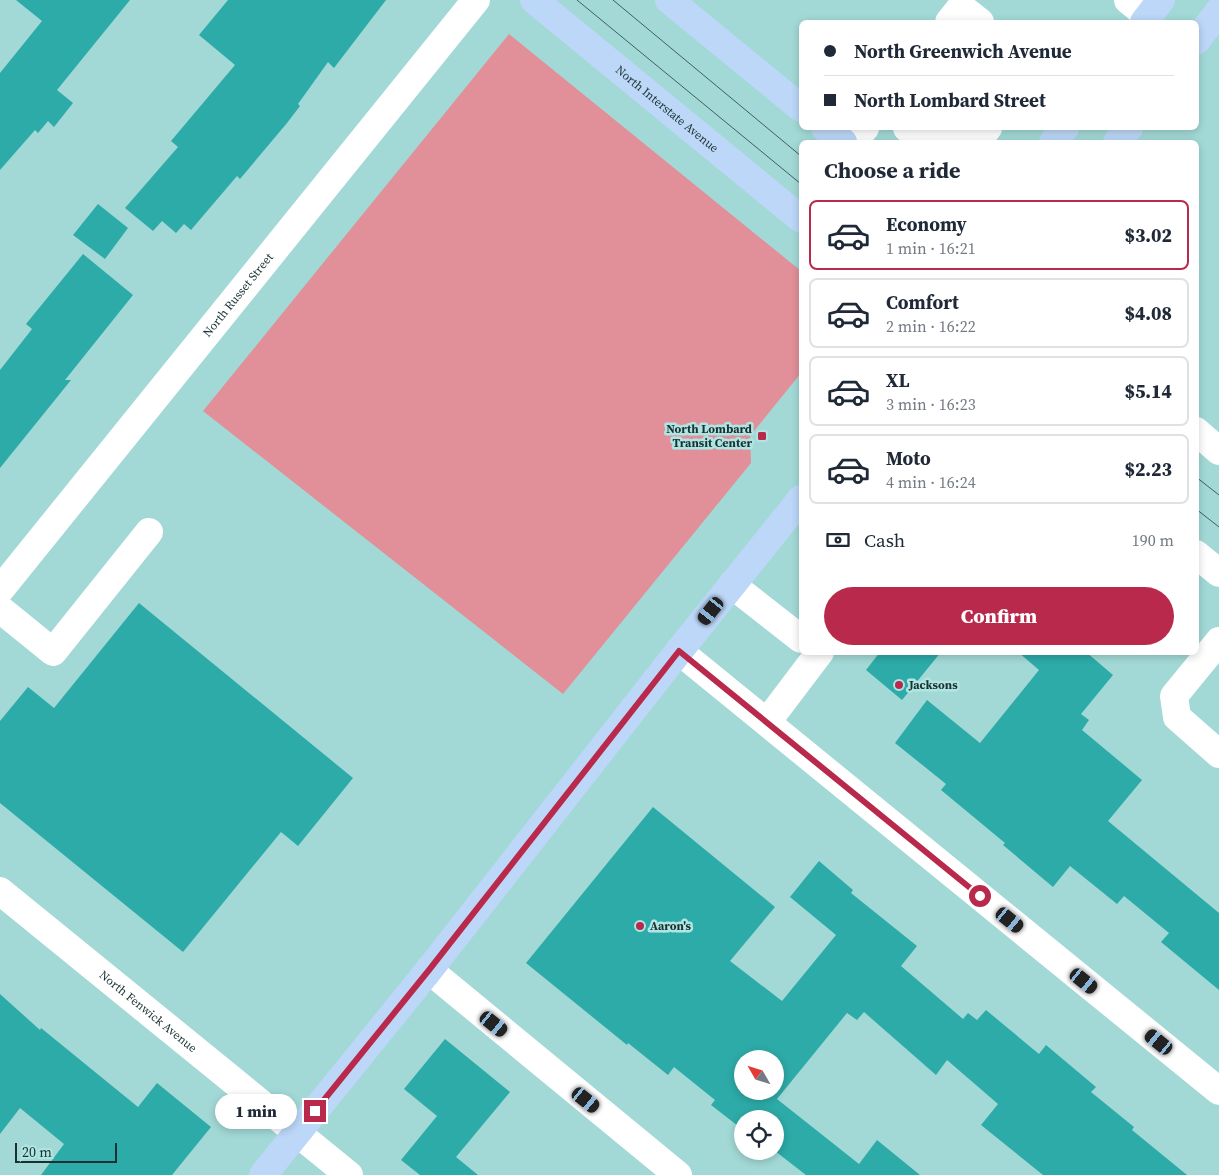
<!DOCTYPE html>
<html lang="en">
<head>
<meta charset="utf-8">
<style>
	body { margin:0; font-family:"Source Serif 4",serif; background:#f6f6f7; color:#1f2937; height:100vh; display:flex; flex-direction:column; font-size:19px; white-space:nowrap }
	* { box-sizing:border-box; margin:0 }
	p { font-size:16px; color:#747a83 }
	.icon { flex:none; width:28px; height:28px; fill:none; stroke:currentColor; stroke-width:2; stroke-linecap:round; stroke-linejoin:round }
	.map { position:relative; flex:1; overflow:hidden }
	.panel { position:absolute; left:799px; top:140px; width:400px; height:515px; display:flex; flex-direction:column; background:#fff; border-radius:8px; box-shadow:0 2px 8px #0003 }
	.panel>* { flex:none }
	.banner { position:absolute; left:799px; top:20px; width:400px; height:110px; border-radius:8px; box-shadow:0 2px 8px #0003; display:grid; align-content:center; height:110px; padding:0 25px; background:#fff }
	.needle { width:32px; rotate:309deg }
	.tools { position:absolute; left:734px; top:1050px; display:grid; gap:10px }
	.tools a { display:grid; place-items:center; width:50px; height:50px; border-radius:50%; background:#fff; box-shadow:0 2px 8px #0003; font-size:25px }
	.scale { position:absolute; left:15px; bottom:12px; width:102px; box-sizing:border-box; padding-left:5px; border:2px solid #1b3131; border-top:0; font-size:14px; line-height:18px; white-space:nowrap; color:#1b3131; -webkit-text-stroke:4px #afe6e3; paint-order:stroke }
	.end { position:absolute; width:22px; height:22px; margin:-11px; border:6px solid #b9294b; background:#fff; box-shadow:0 0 0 2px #fff }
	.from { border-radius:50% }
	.bubble { position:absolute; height:35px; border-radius:18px; background:#fff; box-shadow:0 2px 8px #0003; font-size:16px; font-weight:800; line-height:35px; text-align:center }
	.car { position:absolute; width:15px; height:30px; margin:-15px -8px; border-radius:6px; box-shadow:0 0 4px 1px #0007; background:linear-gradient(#222 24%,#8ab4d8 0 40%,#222 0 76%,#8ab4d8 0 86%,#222 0) }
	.banner b { display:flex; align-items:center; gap:18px; height:48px; font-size:19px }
	.banner b+b { border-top:1px solid #e0e1e3 }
	.banner i { width:12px; height:12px; background:#1f2937 }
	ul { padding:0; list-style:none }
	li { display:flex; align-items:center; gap:15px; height:70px; margin:0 10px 8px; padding:0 15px; border:2px solid #e0e1e3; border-radius:8px }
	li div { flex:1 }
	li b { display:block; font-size:19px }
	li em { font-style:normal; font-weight:800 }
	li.selected { border-color:#b9294b }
	li>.icon { width:45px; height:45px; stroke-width:1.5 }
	h2 { padding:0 25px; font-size:22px; line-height:60px }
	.pay { display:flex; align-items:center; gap:12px; height:55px; padding:0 25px; font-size:19px }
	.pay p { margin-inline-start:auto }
	.action { display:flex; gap:10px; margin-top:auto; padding:10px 25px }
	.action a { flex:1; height:58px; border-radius:30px; background:#b9294b; color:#fff; font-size:20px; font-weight:800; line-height:58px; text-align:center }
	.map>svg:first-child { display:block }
	.green { fill:#e19099 }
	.building { fill:#2daba8; fill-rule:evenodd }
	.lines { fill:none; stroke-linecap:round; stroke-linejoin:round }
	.minor { stroke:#fff; stroke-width:28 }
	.major { stroke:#bcd7f8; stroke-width:28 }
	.tram { stroke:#405f5e; stroke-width:1 }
	.route { stroke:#b9294b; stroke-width:6 }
	.poi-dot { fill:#b9294b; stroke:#afe6e3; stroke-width:2 }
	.labels { text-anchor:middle; stroke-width:5; stroke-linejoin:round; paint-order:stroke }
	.street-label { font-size:12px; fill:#1b3131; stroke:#afe6e3 }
	.poi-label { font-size:12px; font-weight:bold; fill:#1b3131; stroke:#afe6e3; text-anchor:start }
</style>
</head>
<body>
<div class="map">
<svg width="1219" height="1175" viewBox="0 0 1219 1175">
	<rect width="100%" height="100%" fill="#a2d9d6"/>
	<path class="green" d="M509 34 801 271V373L750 436 751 463 563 694 203 411Z"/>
	<path class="building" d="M16 0H130L57 90 73 103 54 127 48 121 38 133 35 130 0 170V73L42 21Z
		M228 0H386L334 68 328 62 298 104 300 106 287 123 240 179 237 176 191 230 184 224 176 233 162 221 153 231 125 208 178 147 171 141 235 65 199 35Z
		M98 204 128 228 105 259 73 235Z
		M83 254 133 295 65 380H71L0 468V370L32 329 26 324Z
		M139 603 353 778 298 846 281 832 183 952 0 803V721L28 687 54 708Z
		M880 652H941L902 700 866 670Z
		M1018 652H1086L1113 675 1081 714 1089 720 1082 730 1142 780 1108 821 1219 913V990L1161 942 1169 933 1124 896 1117 904 1070 866 1053 887 1003 845 1005 843 941 790 946 784 895 743 927 700 980 743 1039 670Z
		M653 807 775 907 730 961 782 1001 836 935 790 897 819 861 853 890 851 893 917 946 901 966 963 1019 968 1013 977 1020 986 1010 1039 1054 1046 1045 1096 1087 1091 1092 1134 1127 1132 1130 1187 1175H1043L981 1125 998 1104 947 1060 936 1075 864 1012 857 1020 847 1013 777 1099 859 1164 877 1140 920 1175H806L775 1151V1119H742V1129L711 1105 715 1100 674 1067 668 1075 628 1043 627 1045 526 963ZM742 1059H775V1091H742Z
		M0 994 40 1030 41 1028 138 1107 157 1083 211 1127 172 1175H41L64 1144 20 1108 0 1134Z
		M445 1039 510 1092 456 1157 478 1175H420L401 1160 437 1116 404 1089Z"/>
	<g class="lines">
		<g class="minor">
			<path d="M1128 0 1149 17"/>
			<path d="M949 22 961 7 980 22"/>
			<path d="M907 128 925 142"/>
			<path d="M853 142 865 128"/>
			<path d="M932 142 981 137 988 128"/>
			<path d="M1196 431 1219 451"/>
			<path d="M1196 554 1219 573"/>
			<path d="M732 585 801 639"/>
			<path id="s1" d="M0 590 476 0"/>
			<path d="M0 609 53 652 149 532"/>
			<path d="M1219 641 1174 696 1177 717 1219 754"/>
			<path d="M679 651 1219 1091"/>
			<path d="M767 722 820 652"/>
			<path id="s2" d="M0 891 349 1175"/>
			<path d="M429 970 678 1175"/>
		</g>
		<g class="major">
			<path id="s3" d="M534 0 801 219"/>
			<path d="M669 0 801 108"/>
			<path d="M1144 22 1161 0"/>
			<path d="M1196 41 1219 11"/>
			<path d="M825 128 843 142"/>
			<path d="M1053 142 1065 128"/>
			<path d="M1117 142 1129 128"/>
			<path d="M263 1175 429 970 679 651 801 499"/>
		</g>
		<path class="tram" d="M577 0 801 184
			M613 0 801 156
			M1196 477 1219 495
			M1196 509 1219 527"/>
	</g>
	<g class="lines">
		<path class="route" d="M315 1111 429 970 679 651 980 896"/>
	</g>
	<g class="poi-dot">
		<rect x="757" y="431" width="10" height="10" rx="2.5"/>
		<circle cx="899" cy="685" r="5"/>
		<circle cx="640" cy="926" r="5"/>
	</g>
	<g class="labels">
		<g class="street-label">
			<text dy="4" stroke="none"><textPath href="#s3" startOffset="172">North Interstate Avenue</textPath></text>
			<text dy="4" stroke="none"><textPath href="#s1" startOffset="379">North Russet Street</textPath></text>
			<text dy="4" stroke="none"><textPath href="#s2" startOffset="191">North Fenwick Avenue</textPath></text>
		</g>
		<g class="poi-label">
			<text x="752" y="433" text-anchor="end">North Lombard<tspan x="752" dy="14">Transit Center</tspan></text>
			<text x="909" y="689">Jacksons</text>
			<text x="650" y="930">Aaron's</text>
		</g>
	</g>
</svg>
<div class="tools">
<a><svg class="needle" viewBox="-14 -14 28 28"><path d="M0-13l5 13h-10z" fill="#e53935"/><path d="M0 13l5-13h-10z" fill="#747a83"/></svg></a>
<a><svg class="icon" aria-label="locate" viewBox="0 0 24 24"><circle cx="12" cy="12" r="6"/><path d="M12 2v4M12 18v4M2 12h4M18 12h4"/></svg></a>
</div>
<div class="scale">20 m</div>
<i class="end from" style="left:980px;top:896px"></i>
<i class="end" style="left:315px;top:1111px"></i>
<div class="bubble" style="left:215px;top:1094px;width:82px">1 min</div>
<i class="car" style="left:711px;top:611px;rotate:219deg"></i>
<i class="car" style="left:1010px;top:920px;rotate:129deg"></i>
<i class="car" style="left:1084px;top:981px;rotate:129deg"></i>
<i class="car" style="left:494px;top:1024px;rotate:129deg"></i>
<i class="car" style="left:1159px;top:1042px;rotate:309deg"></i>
<i class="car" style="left:586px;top:1100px;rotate:129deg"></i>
<div class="banner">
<b><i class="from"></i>North Greenwich Avenue</b>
<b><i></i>North Lombard Street</b>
</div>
<section class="panel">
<h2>Choose a ride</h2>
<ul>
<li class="selected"><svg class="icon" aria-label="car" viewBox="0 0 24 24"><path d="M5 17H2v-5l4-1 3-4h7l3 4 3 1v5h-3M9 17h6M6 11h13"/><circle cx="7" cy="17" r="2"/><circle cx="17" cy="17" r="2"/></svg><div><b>Economy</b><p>1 min · 16:21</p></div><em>$3.02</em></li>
<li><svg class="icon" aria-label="car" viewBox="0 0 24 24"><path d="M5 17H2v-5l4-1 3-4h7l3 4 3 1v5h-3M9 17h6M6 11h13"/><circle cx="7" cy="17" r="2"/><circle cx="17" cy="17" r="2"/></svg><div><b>Comfort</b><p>2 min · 16:22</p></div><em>$4.08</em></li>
<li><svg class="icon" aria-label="car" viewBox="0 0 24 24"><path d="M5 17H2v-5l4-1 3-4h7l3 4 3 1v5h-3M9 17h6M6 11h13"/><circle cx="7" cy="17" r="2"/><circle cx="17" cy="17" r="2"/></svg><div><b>XL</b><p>3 min · 16:23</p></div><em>$5.14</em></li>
<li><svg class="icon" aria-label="car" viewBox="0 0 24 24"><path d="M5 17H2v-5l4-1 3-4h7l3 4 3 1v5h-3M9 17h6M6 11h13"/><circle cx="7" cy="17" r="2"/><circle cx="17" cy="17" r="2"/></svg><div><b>Moto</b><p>4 min · 16:24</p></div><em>$2.23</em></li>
</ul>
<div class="pay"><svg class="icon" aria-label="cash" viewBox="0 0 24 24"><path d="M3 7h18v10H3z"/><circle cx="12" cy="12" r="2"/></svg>Cash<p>190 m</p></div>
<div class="action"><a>Confirm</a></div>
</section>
</div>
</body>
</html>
